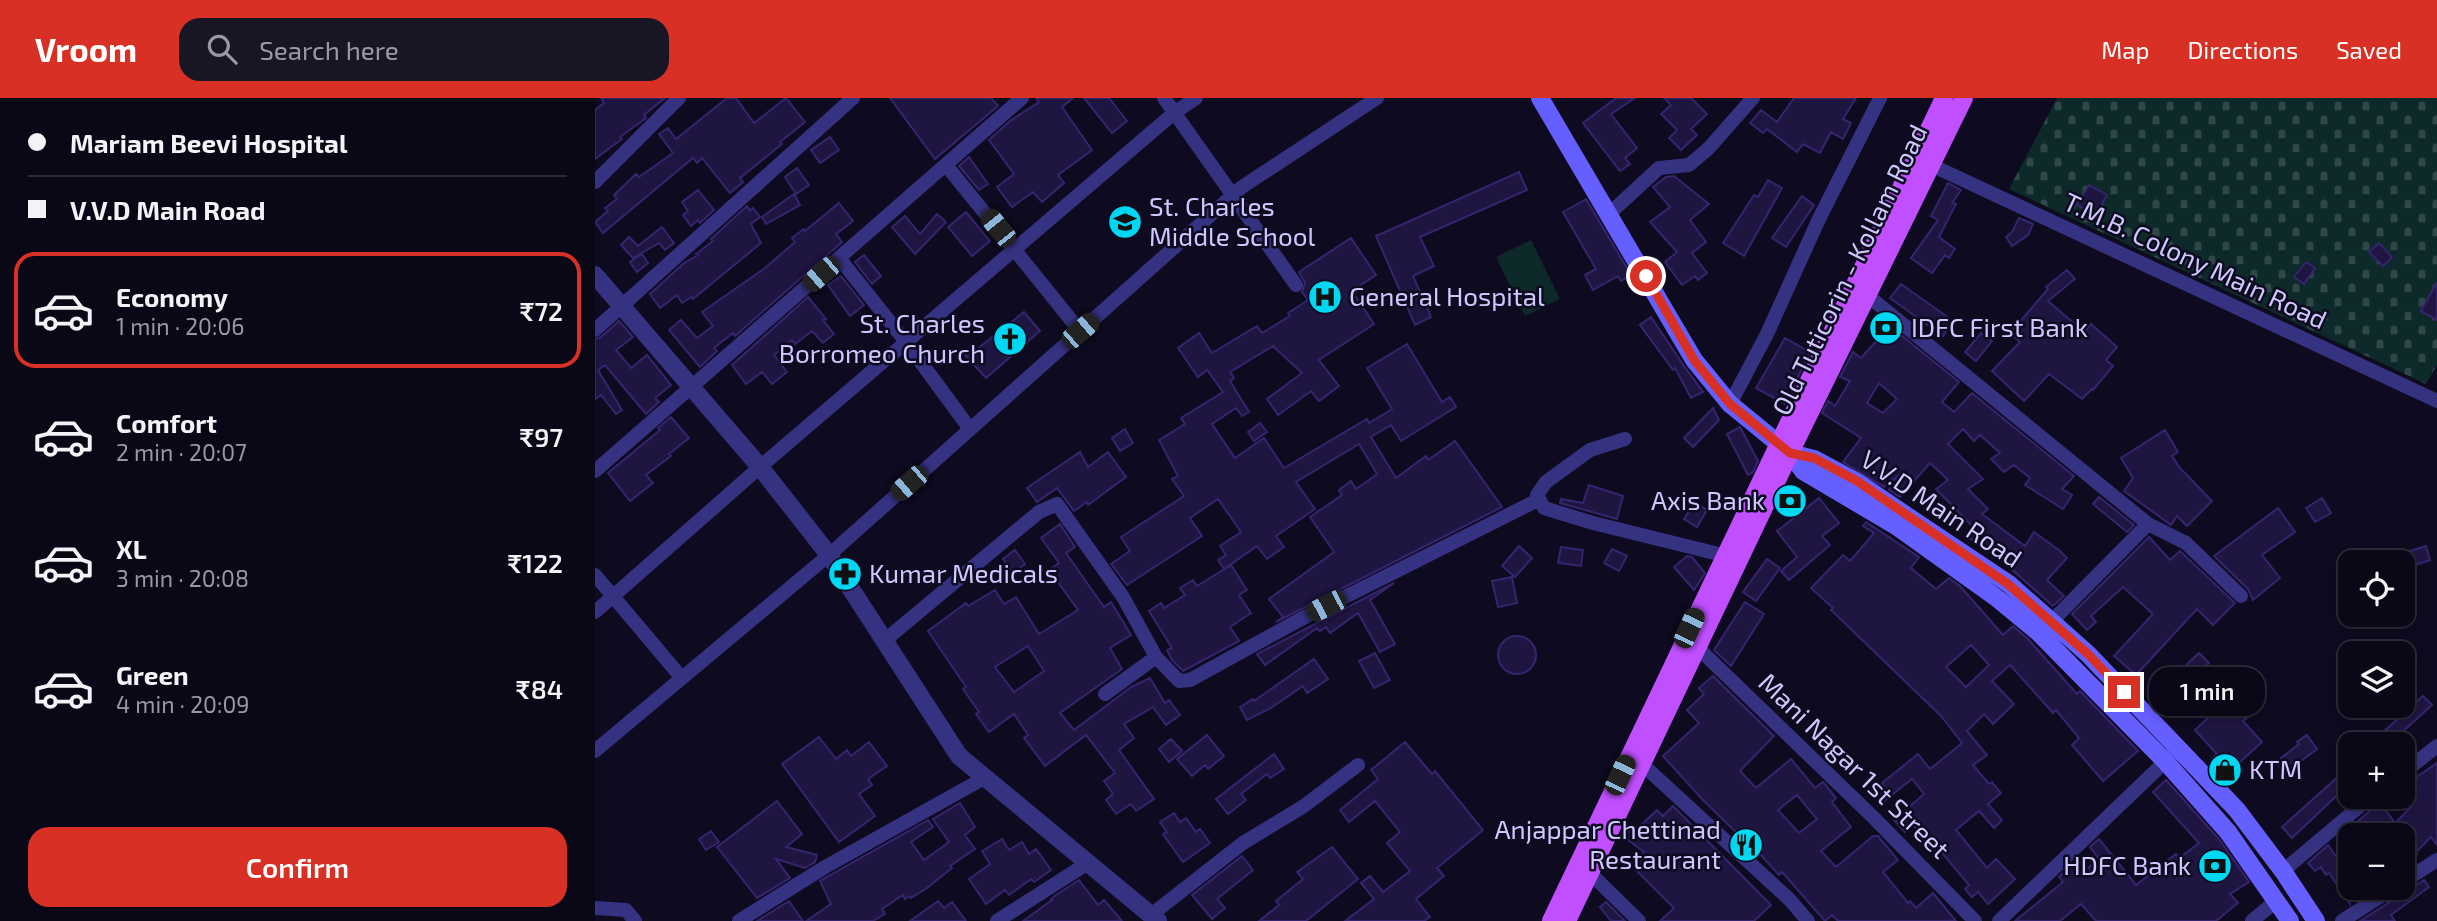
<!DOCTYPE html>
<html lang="en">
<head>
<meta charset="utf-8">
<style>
	body { margin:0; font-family:"Exo 2",sans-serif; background:#181624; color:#f1f3f6; height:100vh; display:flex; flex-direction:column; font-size:26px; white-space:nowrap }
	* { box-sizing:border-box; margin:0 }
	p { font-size:23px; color:#999aa1 }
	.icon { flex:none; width:38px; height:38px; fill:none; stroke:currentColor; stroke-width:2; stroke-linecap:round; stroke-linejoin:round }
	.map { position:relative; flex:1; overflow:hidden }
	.sheet { display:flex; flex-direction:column; background:#0a0817; width:595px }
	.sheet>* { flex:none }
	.banner { display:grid; align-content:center; height:154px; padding:0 28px; background:#0a0817 }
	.fabs { position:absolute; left:1743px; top:452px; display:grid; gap:14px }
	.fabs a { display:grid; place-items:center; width:77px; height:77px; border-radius:14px; background:#0a0817; box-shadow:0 4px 10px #0003,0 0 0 2px #2a2936; font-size:35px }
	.end { position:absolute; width:32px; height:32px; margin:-16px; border:9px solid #d93025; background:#fff; box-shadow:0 0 0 4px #fff }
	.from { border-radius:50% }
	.bubble { position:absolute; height:49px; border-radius:21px; background:#0a0817; box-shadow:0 4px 10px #0003,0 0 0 2px #2a2936; font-size:23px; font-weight:600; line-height:49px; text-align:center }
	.car { position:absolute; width:21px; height:42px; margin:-21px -10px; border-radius:9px; box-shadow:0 0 5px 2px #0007; background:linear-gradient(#222 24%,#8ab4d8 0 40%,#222 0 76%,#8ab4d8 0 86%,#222 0) }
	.banner b { display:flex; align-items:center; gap:24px; height:66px; font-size:26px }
	.banner b+b { border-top:2px solid #2a2936 }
	.banner i { width:18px; height:18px; background:#f1f3f6 }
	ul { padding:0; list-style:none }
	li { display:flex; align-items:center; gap:21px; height:116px; margin:0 14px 10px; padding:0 14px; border:4px solid transparent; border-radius:21px }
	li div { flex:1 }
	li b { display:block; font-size:26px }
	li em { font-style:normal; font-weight:600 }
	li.selected { border-color:#d93025 }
	li>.icon { width:63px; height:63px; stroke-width:1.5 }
	.button { display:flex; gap:14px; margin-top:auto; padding:14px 28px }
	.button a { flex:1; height:80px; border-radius:21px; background:#d93025; color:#fff; font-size:28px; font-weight:600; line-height:80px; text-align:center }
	header { display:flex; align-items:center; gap:42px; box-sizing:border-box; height:98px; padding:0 35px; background:#d93025; color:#fff }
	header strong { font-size:33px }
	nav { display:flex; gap:38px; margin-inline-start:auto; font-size:24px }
	.search { width:490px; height:63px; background:#181624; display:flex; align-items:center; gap:18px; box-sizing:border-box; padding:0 24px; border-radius:21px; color:#999aa1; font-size:26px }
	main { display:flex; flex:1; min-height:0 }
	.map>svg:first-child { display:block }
	.grass { fill:#0d2929 }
	.cemetery { fill:url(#cemetery-stones) }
	.building { fill:#1f1541; stroke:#35256f; stroke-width:2; fill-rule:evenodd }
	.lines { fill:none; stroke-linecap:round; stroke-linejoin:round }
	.minor { stroke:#363282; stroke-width:14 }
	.tertiary { stroke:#363282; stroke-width:18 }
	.secondary { stroke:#655fff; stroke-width:18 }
	.primary { stroke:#c04fff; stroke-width:18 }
	.route { stroke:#d93025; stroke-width:9 }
	.labels { text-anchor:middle; stroke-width:5; stroke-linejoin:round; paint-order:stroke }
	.poi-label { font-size:26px; fill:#cfc8ff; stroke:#0e0a1f; text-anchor:start }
	.street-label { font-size:26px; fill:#cfc8ff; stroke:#0e0a1f }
</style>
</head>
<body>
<header>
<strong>Vroom</strong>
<div class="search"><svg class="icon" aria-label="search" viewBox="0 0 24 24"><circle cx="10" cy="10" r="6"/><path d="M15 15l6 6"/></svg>Search here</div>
<nav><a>Map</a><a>Directions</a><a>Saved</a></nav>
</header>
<main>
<section class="sheet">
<div class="banner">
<b><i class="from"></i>Mariam Beevi Hospital</b>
<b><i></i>V.V.D Main Road</b>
</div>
<ul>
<li class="selected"><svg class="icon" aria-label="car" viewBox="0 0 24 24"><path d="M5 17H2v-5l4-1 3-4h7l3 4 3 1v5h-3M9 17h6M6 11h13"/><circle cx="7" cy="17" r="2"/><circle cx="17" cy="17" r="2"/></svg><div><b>Economy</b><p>1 min · 20:06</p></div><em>₹72</em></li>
<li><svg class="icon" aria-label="car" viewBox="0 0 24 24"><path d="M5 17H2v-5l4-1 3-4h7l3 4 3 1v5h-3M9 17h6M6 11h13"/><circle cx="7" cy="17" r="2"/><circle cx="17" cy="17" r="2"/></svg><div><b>Comfort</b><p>2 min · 20:07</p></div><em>₹97</em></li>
<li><svg class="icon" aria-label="car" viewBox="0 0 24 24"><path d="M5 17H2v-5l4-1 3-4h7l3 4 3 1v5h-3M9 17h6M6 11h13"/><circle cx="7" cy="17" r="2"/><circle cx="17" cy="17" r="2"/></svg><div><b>XL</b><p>3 min · 20:08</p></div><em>₹122</em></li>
<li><svg class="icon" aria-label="car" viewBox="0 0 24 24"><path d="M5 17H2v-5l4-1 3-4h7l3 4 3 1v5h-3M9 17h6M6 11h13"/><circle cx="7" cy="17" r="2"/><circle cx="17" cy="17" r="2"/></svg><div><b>Green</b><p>4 min · 20:09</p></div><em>₹84</em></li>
</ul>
<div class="button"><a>Confirm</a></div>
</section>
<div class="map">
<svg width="1842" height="823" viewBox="0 0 1842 823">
	<defs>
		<pattern id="cemetery-stones" width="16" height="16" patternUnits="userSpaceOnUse" patternTransform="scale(1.75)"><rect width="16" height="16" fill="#0d2929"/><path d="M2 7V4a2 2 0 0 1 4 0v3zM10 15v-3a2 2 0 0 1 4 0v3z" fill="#2f4749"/></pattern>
	</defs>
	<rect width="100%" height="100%" fill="#0e0a1f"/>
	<path class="grass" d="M936 142 965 201 930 218 901 159Z"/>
	<path class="cemetery" d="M1462 0H1842V267L1831 286 1414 91Z"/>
	<path class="building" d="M6 0H70L49 17 51 20 47 23 25 39 27 41 0 61V12L9 5Z
		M132 0H141L159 25 191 0 210 24 185 44 187 46 145 80 148 84 135 95 107 60 102 65 98 60 8 135 0 124 13 113 10 110 22 101 19 97 41 76 44 79 78 55 64 36 73 30 81 41Z
		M295 0H396L403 8 340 61Z
		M441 0H478L467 9 497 52 463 77 469 85 447 104 438 94 417 109 402 89 419 76 394 42 415 23 444 4Z
		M489 0H514L532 23 517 35Z
		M1021 0H1040L1016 16 1042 50 1030 60 1035 66 1025 73 988 25Z
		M1069 0H1096L1112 16 1096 31 1102 37 1086 52 1074 40 1082 32 1066 16 1076 7Z
		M1199 0H1261L1248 21 1256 25 1248 41 1236 34 1225 55 1208 46 1202 54 1172 31 1168 35 1155 25 1166 12 1182 24Z
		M235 39 244 52 225 65 216 52Z
		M374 59 393 86 384 92 364 68Z
		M202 70 214 87 201 96 190 79Z
		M924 74 932 92 825 139 839 168 818 178 836 219 820 227 781 138Z
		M1079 78 1114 106 1095 122 1111 144 1097 155 1112 175 1103 182 1100 178 1087 187 1070 164 1082 154 1055 124 1075 109 1058 89 1071 79Z
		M1173 82 1187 90 1149 158 1128 145 1159 97 1163 99Z
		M1353 85 1366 92 1357 105 1361 106 1344 139 1360 151 1354 160 1350 157 1337 175 1316 160 1343 122 1336 118Z
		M1494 87 1512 97 1501 117 1482 107Z
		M103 92 119 112 105 125 103 122 96 128 88 117 93 113 87 104Z
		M199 96 205 107 171 126 167 119Z
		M1207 98 1219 107 1191 149 1177 140Z
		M991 101 1036 177 1026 183 1023 178 998 192 990 177 1001 171 968 114Z
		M244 105 258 123 241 136 247 144 140 238 138 235 119 250 122 253 105 269 74 232 86 222 102 240 118 228 107 214 170 170 200 144 197 140 209 131 210 133Z
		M152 108 155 113 158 110 165 119 156 126 166 145 98 201 97 199 87 205 82 197 65 210 55 196 89 165 103 157 101 156 118 143 116 141Z
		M371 114 395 143 377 158 353 129Z
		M342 116 351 124 320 156 297 129 310 118 325 136Z
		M1424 120 1438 126 1433 137 1417 148 1411 139 1417 134Z
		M67 129 79 145 70 152 64 145 38 160 26 147 34 139 43 148Z
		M756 140 781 177 757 193 779 226 724 262 744 288 724 303 716 293 683 317 672 301 707 275 678 248 635 274 639 280 635 283 654 314 647 318 641 310 617 326 640 360 669 340 689 370 772 321 774 325 797 311 772 270 812 246 847 304 855 299 861 309 806 343 796 327 776 339 801 380 831 358 833 362 860 343 907 409 681 524 688 519 674 501 739 454 715 419 747 397 744 392 756 383 761 391 782 376 764 346 701 384 720 411 681 438 689 449 672 461 662 448 629 471 623 462 631 457 625 448 646 434 623 401 595 420 607 438 532 487 516 466 535 453 526 439 589 398 577 381 583 378 564 342 590 326 586 320 628 294 612 272 603 279 583 250 604 235 617 255 662 228 667 235 695 218 693 215 713 202 707 194 710 185 704 174Z
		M1784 145 1797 159 1788 168 1774 154Z
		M47 156 53 165 42 174 35 164Z
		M269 157 286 178 277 186 260 164Z
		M1711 164 1720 170 1709 186 1699 179Z
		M1472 172 1480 181 1453 203 1489 234 1496 226 1522 249 1511 262 1518 268 1498 292 1497 291 1487 301 1454 276 1429 303 1397 273 1425 244 1415 235 1453 191 1451 189Z
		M246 178 269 207 255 218 233 187Z
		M1842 184V222L1826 213Z
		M1306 186 1358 223 1348 238 1295 200Z
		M213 199 231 221 228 222 239 236 228 245 217 233 200 246 197 242 179 257 192 274 177 286 167 274 151 286 137 267Z
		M429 214 445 233 391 280 370 257 377 250 381 252Z
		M1056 219 1089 268 1108 294 1096 300 1080 270 1078 272 1045 227Z
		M1285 220 1364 284 1347 304 1359 314 1377 295 1479 378 1467 391 1477 397 1468 411 1430 387 1435 380 1419 367 1409 374 1396 361 1405 355 1385 337 1379 343 1368 331 1353 346 1388 381 1373 391 1393 411 1387 416 1430 448 1439 434 1465 453 1472 460 1452 482 1469 498 1458 508 1406 462 1373 439 1380 431 1341 391 1353 382 1335 365 1305 399 1294 392 1304 377 1289 389 1248 364 1266 340 1227 315 1233 303 1240 308 1255 283 1245 279 1258 254 1266 260 1284 240 1275 232ZM1284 285 1302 301 1288 315 1272 305Z
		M24 223 38 239 21 252 36 270 52 257 76 287 60 300 64 304 51 316 10 267 3 272 27 312 21 316 6 297 0 301V241L6 239Z
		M1386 235 1397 243 1381 263 1370 254Z
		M1190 240 1215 254 1190 306 1161 290Z
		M1118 310 1124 322 1098 349 1089 340Z
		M76 319 94 340 74 356 76 358 51 377 58 385 35 403 13 375 65 332 63 330Z
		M665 325 672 334 659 343 653 334Z
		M1145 329 1163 363 1158 374 1153 377 1132 336Z
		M530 331 538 345 525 353 517 340Z
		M1570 332 1583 354 1577 358 1585 370 1617 403 1592 428 1582 418 1576 427 1529 393 1538 380 1526 360Z
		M485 354 493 369 513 354 531 379 493 407 492 404 479 413 462 390 442 404 432 390Z
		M994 387 1028 398 1022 421 965 405 966 401 988 405Z
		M1504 399 1539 427 1532 434 1498 406Z
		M1224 400 1244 425 1227 438 1235 447 1194 482 1186 473 1202 459 1182 433Z
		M1727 400 1736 415 1720 424 1711 410Z
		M1100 404 1112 412 1102 429 1089 421Z
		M1683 410 1700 434 1667 457 1685 480 1658 502 1653 491 1619 458Z
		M1271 424 1324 459 1316 470 1341 491 1354 480 1365 488 1408 537 1418 528 1432 540 1482 596 1485 593 1543 653 1508 683 1477 647 1484 640 1461 612 1458 615 1415 567 1397 583 1419 606 1398 626 1389 616 1372 633 1392 657 1378 667 1394 686 1397 684 1406 695 1393 706 1407 722 1399 730 1384 713 1361 732 1392 770 1401 761 1420 781 1393 806 1383 794 1377 799 1370 791 1374 787 1343 750 1340 753 1318 727 1310 734 1299 722 1329 696 1317 681 1289 703 1282 694 1289 688 1287 685 1323 656 1335 671 1367 645 1346 618 1236 512 1238 510 1216 490 1248 457 1255 463 1279 435 1268 428ZM1376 547 1394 567 1371 589 1351 569Z
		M465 426 480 449 471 455 509 509 516 504 536 537 515 550 527 571 465 615 479 632 536 589 555 580 570 605 574 602 585 617 571 627 558 609 529 626 539 640 524 652 559 701 541 713 536 706 521 716 511 702 518 696 509 683 520 675 491 637 450 668 429 640 433 637 419 616 394 634 381 616 384 614 368 591 371 589 333 533 371 505 373 508 400 492 409 506 421 499 444 536 483 512 454 472 464 465 446 440ZM433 548 449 573 419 594 400 569Z
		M1554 439 1575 462 1585 453 1640 505 1618 527 1602 511 1541 577 1519 558 1558 516 1528 489 1496 518 1501 524 1492 532 1477 516Z
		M924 448 937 460 920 479 907 468Z
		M1831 448 1835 462 1808 471V455Z
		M966 449 988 452 986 468 963 465Z
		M1017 451 1032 458 1024 473 1009 465Z
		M420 452 430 466 418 475 408 461Z
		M1092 458 1097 459 1110 475 1099 492 1079 469Z
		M1172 461 1185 470 1161 503 1148 494Z
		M636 467 652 492 644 497 656 515 635 529 644 543 588 573 577 562 572 552 577 550 554 513 566 505 569 510 590 497 585 490 598 482 602 488Z
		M917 479 922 505 903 509 897 483Z
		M799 485 775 502 800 546 785 554 763 515 735 535 731 529 725 533 722 530 670 567 662 556Z
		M1150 504 1169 516 1136 568 1119 552Z
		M903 557a19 19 0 1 1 38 0a19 19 0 1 1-38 0Z
		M780 555 795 582 779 590 764 563Z
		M1604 555 1614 565 1569 608 1559 597Z
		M719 561 733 581 712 595 708 588 676 610 652 622 645 609 658 601 659 603Z
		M1118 578 1179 638 1145 673 1161 690 1196 661 1220 690 1228 684 1241 700 1237 704 1256 729 1226 753 1241 769 1278 738H1283L1303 762 1288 774 1313 805 1315 803 1321 810 1338 795 1361 823H1243L1237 817 1230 823 1187 774 1184 777 1155 745 1154 747 1107 701 1068 658 1104 625 1092 612 1109 596 1104 590ZM1202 697 1222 721 1204 735 1183 712Z
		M1828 598 1837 607 1794 646H1775Z
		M1635 599 1653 619 1648 623 1667 644 1632 676 1618 660 1622 656 1600 632Z
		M612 637 629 658 613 671 610 667 597 678 582 661Z
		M1712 637 1722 651 1690 675 1681 664 1704 646 1702 644Z
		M224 639 241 661 252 652 256 658 274 644 292 668 273 681 277 687 264 696 280 718 244 744 187 666Z
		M576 641 587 653 574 664 564 651Z
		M810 644 837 676 840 673 888 732 842 770 849 778 821 801 835 819 829 823H750L779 801 766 785 775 778 788 794 815 773 792 745 805 734 780 703 754 724 745 712 783 681 776 672Z
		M679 656 689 671 675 680 672 676 646 696 651 702 633 716 621 701Z
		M1842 665V747L1836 739 1821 754 1822 756 1808 766V737H1759L1755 730 1777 711 1786 706 1800 725 1816 709 1808 697V684H1814Z
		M1755 668V685L1697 740 1687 729Z
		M1571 682 1624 741 1654 784 1635 796 1643 805 1621 823H1501L1486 806 1465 823H1420L1468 784 1464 779 1478 765 1487 775 1504 761 1495 749 1504 741 1541 787 1581 756 1584 760 1604 745 1558 694Z
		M182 703 207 736 191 749 222 757 220 764 210 770 181 761 195 780 162 800 122 749Z
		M365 705 380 729 370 737 380 751 355 768 357 770 332 790 316 800 314 798 310 801 308 797 287 811 290 816 278 823H211L236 806 225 783 333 722 338 729 316 744 329 762 354 744 338 721Z
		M1078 708 1176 807 1159 823H1065L1079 810 1036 767 1049 754 1029 739 1037 729 1041 732 1062 712 1068 718Z
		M579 715 585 724 591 720 601 734 605 731 615 745 588 764 568 736 572 734 565 724Z
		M116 733 124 744 111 752 104 741Z
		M407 741 414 752 427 744 434 756 441 751 456 772 439 784 436 781 414 797 410 792 391 806 374 781 395 766 387 753Z
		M1733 747 1743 761 1755 752V789H1771L1755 800V806L1734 775 1731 777 1726 769 1720 773 1713 765Z
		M737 749 763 781 711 823H664L684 807 681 803 708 781 702 774Z
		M647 758 658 772 622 801 630 810 617 821 597 797Z
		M484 782 503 807 509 802 527 823H428L457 802 456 801 461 797Z
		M1829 782 1834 789 1796 817 1800 823H1765Z
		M194 803 208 823H162Z
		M343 803 349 810 357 804 371 823H315Z
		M1011 804 1030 823H1016L1005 809Z"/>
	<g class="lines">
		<path class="minor" d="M569 0 701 187
			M351 67 485 233
			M1336 67 1842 303
			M0 84 84 0
			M1014 116 1064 70 1094 67 1114 50 1158 0
			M244 160 311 244 375 331
			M1272 197 1553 426
			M0 232 258 0
			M1135 306 1172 236 1223 123 1285 0
			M1030 341 995 352 951 384 942 397 949 410 998 425 1140 460
			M0 373 427 0
			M0 477 86 579
			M0 514 165 369 579 15 601 0
			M1456 524 1553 426 1591 445 1646 498
			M289 543 444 414 462 406 528 499 561 559 584 583 595 582 708 520 943 402
			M1102 549 1278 719 1380 823
			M510 596 561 559
			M0 653 234 457 647 89 782 0
			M1047 666 1194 801 1213 823
			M1808 675 1842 648
			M1688 773 1777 698
			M995 775 1044 823
			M1808 784 1842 762
			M0 810 31 812 40 823
			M556 817 648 745 709 708 763 667
			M144 823 230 769 391 679
			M402 823 493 765
			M1404 823 1577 657
			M1657 823 1681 803
			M1747 823 1800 789"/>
		<path class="tertiary" d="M0 177 165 369 234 457 364 658 563 823"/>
		<path class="secondary" d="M945 0 1099 262 1135 306 1195 355 1208 373 1301 428 1403 501 1443 534 1570 663 1633 734 1695 823
			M1195 355 1219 361 1262 384 1327 428 1414 486 1493 556 1642 712 1688 773 1721 823"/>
		<path class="primary" d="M956 823 1349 0
			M972 823 1195 355 1369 0"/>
	</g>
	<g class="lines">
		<path class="route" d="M1051 178 1099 262 1135 306 1195 355 1219 360 1262 383 1413 486 1493 556 1529 594"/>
	</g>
	<defs>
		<g id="school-disc" transform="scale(1.75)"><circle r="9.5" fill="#00d8f3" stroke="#0e0a1f"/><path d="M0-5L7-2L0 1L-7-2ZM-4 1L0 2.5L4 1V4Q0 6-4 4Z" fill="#111"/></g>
		<g id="hospital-disc" transform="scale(1.75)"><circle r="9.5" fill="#00d8f3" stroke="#0e0a1f"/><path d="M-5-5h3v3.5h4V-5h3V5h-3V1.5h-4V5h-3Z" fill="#111"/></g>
		<g id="bank-disc" transform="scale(1.75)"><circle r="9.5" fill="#00d8f3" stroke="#0e0a1f"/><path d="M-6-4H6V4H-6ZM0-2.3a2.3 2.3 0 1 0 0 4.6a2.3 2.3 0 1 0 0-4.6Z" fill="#111"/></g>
		<g id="church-disc" transform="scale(1.75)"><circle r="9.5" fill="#00d8f3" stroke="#0e0a1f"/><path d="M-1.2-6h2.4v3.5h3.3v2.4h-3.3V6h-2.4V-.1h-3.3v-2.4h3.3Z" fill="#111"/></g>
		<g id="pharmacy-disc" transform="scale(1.75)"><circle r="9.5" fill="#00d8f3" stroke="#0e0a1f"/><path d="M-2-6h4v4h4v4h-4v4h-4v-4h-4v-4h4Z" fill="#111"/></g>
		<g id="shop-disc" transform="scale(1.75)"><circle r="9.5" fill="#00d8f3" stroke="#0e0a1f"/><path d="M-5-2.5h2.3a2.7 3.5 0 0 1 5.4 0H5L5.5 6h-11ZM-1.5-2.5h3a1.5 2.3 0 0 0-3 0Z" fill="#111"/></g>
		<g id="restaurant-disc" transform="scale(1.75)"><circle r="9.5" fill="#00d8f3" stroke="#0e0a1f"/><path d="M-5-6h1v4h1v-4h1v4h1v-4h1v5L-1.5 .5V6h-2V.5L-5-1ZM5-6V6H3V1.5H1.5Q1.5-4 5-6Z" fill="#111"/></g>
	</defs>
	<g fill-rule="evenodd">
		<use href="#school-disc" x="530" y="124"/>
		<use href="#hospital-disc" x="730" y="199"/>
		<use href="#bank-disc" x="1291" y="230"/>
		<use href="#church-disc" x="415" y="241"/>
		<use href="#bank-disc" x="1195" y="403"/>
		<use href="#pharmacy-disc" x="250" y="476"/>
		<use href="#shop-disc" x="1630" y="672"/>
		<use href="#restaurant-disc" x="1151" y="747"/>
		<use href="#bank-disc" x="1620" y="768"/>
	</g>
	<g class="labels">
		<g class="poi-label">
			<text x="554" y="118">St. Charles<tspan x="554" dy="30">Middle School</tspan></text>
			<text x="754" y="208">General Hospital</text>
			<text x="390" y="235" text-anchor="end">St. Charles<tspan x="390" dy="30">Borromeo Church</tspan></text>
			<text x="1316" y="239">IDFC First Bank</text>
			<text x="1170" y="412" text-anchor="end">Axis Bank</text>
			<text x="274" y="485">Kumar Medicals</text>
			<text x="1654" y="681">KTM</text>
			<text x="1126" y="741" text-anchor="end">Anjappar Chettinad<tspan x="1126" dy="30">Restaurant</tspan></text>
			<text x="1596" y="777" text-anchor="end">HDFC Bank</text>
		</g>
		<g class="street-label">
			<text transform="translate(1600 163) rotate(25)" y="9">T.M.B. Colony Main Road</text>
			<text transform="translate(1255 172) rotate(-64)" y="9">Old Tuticorin - Kollam Road</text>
			<text transform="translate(1346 411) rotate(34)" y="9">V.V.D Main Road</text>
			<text transform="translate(1259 668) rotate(44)" y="9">Mani Nagar 1st Street</text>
		</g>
	</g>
</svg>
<div class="fabs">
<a><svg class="icon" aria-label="locate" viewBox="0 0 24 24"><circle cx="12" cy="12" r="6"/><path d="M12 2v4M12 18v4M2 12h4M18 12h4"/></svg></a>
<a><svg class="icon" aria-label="layers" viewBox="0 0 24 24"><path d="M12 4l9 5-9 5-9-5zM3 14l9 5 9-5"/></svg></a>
<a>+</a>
<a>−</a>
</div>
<i class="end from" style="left:1051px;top:178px"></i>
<i class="end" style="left:1529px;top:594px"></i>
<div class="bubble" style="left:1554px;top:569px;width:116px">1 min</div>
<i class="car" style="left:403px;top:130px;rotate:321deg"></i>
<i class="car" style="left:226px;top:176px;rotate:229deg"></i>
<i class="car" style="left:485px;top:233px;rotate:49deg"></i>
<i class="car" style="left:314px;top:385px;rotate:229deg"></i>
<i class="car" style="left:731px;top:508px;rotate:243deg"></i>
<i class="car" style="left:1094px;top:530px;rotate:25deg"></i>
<i class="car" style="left:1025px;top:677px;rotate:25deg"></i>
</div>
</main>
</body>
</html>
